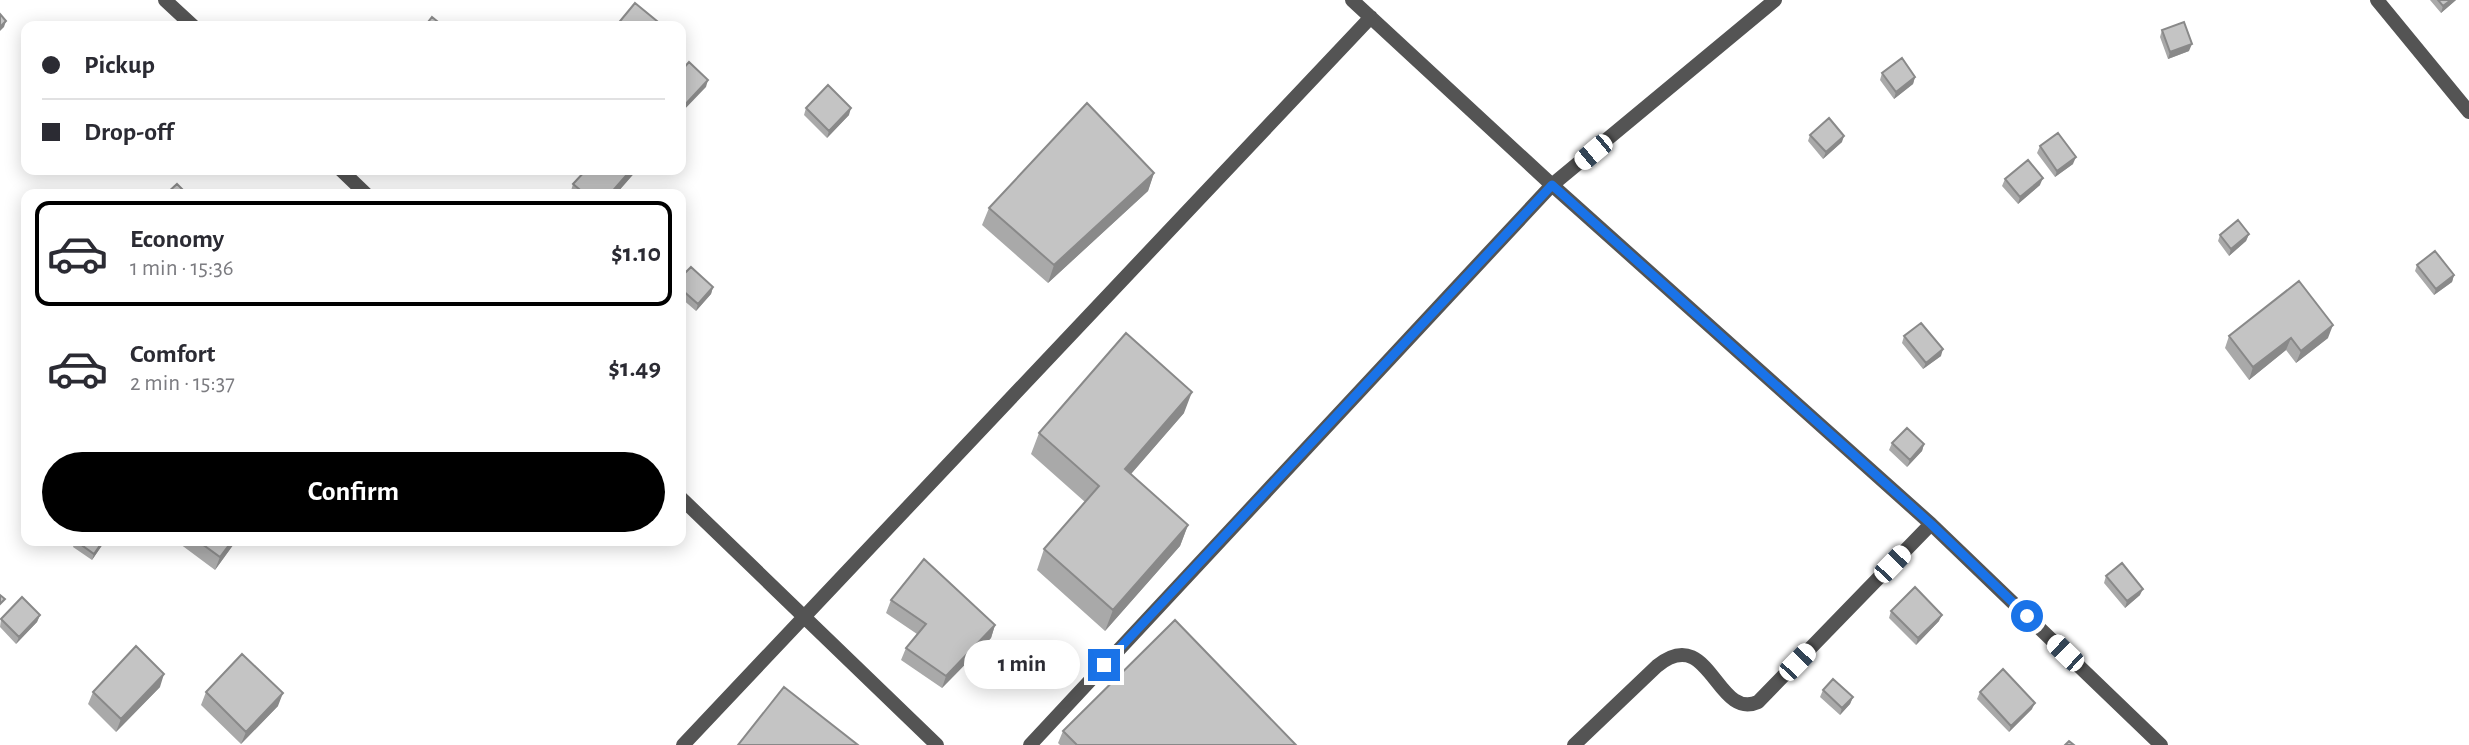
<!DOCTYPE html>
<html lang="en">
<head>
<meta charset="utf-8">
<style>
	body { margin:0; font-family:"Alegreya Sans",sans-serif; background:#f2f2f3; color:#2b2b33; height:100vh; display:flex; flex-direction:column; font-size:26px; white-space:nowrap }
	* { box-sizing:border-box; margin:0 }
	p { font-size:23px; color:#7c7c81 }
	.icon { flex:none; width:38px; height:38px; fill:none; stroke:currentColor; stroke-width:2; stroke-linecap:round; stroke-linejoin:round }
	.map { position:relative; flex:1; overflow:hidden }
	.side { position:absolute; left:21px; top:189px; width:665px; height:357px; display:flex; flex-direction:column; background:#fff; border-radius:14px; box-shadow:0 4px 18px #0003 }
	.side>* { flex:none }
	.hud { position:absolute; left:21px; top:21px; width:665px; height:154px; border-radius:14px; box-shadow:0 4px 18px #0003; display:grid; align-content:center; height:154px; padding:0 21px; background:#fff }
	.end { position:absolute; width:32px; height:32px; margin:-16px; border:9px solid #1a73e8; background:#fff; box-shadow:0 0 0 4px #fff }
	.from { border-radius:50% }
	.bubble { position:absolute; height:49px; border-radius:24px; background:#fff; box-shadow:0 4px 18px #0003; font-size:23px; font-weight:600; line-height:49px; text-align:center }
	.car { position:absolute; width:21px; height:42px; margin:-21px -10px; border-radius:9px; box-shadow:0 0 5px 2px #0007; background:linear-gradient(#fff 24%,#345 0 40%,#fff 0 76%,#345 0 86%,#fff 0) }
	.hud b { display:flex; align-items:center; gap:24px; height:66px; font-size:26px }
	.hud b+b { border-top:2px solid #e1e1e2 }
	.hud i { width:18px; height:18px; background:#2b2b33 }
	ul { padding:12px 0 0; list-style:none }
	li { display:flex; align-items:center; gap:21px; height:105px; margin:0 14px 10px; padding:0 7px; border:4px solid transparent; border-radius:14px }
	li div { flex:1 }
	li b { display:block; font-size:26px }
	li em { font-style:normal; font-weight:600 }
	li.selected { border-color:#000 }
	li>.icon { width:63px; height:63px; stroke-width:1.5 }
	.button { display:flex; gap:14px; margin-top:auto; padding:14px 21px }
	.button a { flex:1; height:80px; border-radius:42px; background:#000; color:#fff; font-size:28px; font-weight:600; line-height:80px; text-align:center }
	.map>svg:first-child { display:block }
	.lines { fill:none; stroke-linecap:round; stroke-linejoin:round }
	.street { stroke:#545454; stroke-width:14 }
	.wall { fill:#a9a9a9 }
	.shaded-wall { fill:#898989 }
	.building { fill:#c4c4c4; stroke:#898989; stroke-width:2 }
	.route { stroke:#1a73e8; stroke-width:9 }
</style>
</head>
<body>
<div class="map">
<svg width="2469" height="745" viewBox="0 0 2469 745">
	<rect width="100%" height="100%" fill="#fff"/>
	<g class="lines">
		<path class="street" d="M165 0 193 26
			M1352 0 1552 185 1931 524 2161 745
			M2377 0 2469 112
			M341 170 366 194
			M681 498 937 745
			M683 745 1371 17
			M1030 745 1552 185 1775 0
			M1574 745 1657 666C1710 623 1716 721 1758 702L1931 524"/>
	</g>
	<path class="wall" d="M2430 0H2456L2441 13Z
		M2162 30 2189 51 2168 59 2160 37Z
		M1882 73 1915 77 1913 84 1894 99 1880 80Z
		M806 108 849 115 827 138 804 115Z
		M1810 135 1842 142 1823 159 1808 141Z
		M2040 146 2073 164 2055 177 2037 153Z
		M586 170H637L616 194H570L573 184Z
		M1154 173 1148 191 1048 283 982 225 989 208Z
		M2005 179 2040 185 2018 204 2002 186Z
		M2249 234 2246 241 2229 256 2218 241 2220 235Z
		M2417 265 2454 275 2452 282 2434 295 2415 271Z
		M681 277 713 287 711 294 696 311 681 298Z
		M1904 336 1941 356 1923 369 1902 343Z
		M2229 336 2328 338 2296 363 2286 350 2249 380 2225 348Z
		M1184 413 1131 474 1188 525 1180 546 1105 631 1037 570 1044 549 1085 502 1031 454 1039 433Z
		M1892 443 1924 444 1922 451 1907 467 1889 450Z
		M75 541H105L92 560 73 547Z
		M176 541H236L215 570Z
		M2106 576 2140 595 2125 608 2104 583Z
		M891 600 995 625 991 638 942 688 901 660 906 648 917 634 886 613Z
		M1891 611 1939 621 1916 645 1889 618Z
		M40 615 37 622 16 644 0 627 1 619Z
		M160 687 116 732 88 704 93 692Z
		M1823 690 1853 697 1850 704 1840 715 1820 697Z
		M206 692 278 706 241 744 201 705Z
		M1980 692 2032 709 2009 732 1977 699Z
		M1063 731 1296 745H1060L1058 743Z"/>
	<path class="shaded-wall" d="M2451 0H2456L2441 13 2443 6Z
		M6 21 4 27 0 31V27Z
		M2192 44 2189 51 2168 59 2170 52Z
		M1915 77 1913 84 1894 99 1896 92Z
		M708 80 706 87 681 113V109Z
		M851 108 849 115 827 138 829 131Z
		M1844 136 1842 142 1823 159 1826 152Z
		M2076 157 2073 164 2055 177 2057 171Z
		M631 170H637L616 194H610Z
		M1154 173 1148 191 1048 283 1054 265Z
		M2043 178 2040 185 2018 204 2020 197Z
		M2249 234 2246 241 2229 256 2231 249Z
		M2454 275 2452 282 2434 295 2436 289Z
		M713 287 711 294 696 311 698 304Z
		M2333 325 2328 338 2296 363 2301 351Z
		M2291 338 2286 350 2249 380 2253 367Z
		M1943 349 1941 356 1923 369 1926 363Z
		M1192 392 1184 413 1117 490 1125 469Z
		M1924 444 1922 451 1907 467 1910 460Z
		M1188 525 1180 546 1105 631 1113 610Z
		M103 541H105L92 560 94 554Z
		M232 541H236L215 570 220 557Z
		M2143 589 2140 595 2125 608 2127 601Z
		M40 615 37 622 16 644 19 637Z
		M1942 615 1939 621 1916 645 1918 638Z
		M995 625 991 638 942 688 946 676Z
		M164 674 160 687 116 732 121 719Z
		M283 693 278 706 241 744 246 732Z
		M1853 697 1850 704 1840 715 1842 708Z
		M2035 703 2032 709 2009 732 2011 726Z"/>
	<path class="building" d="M2438 0H2451L2443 6Z
		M635 3 663 26H616Z
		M0 14 6 21 0 27Z
		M432 17 443 26H425Z
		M2184 22 2192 44 2170 52 2162 30Z
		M1902 58 1915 77 1896 92 1882 73Z
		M689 62 708 80 681 109V71Z
		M828 85 851 108 829 131 806 108Z
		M1087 103 1154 173 1054 265 989 208Z
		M1829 118 1844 136 1826 152 1810 135Z
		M2058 133 2076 157 2057 171 2040 146Z
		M2028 160 2043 178 2020 197 2005 179Z
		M586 170H631L610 194H585L573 184Z
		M177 184 187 194H166Z
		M2238 220 2249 234 2231 249 2220 235Z
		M2435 251 2454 275 2436 289 2417 265Z
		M691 267 713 287 698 304 681 289V277Z
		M2299 281 2333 325 2301 351 2291 338 2253 367 2229 336Z
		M1921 323 1943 349 1926 363 1904 336Z
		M1126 333 1192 392 1125 469 1188 525 1113 610 1044 549 1099 486 1039 433Z
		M1907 428 1924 444 1910 460 1892 443Z
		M76 541H103L94 554Z
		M198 541H232L220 557Z
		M924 559 995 625 946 676 906 648 926 624 891 600Z
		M2122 563 2143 589 2127 601 2106 576Z
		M1915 587 1942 615 1918 638 1891 611Z
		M0 595 5 599 0 604Z
		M22 597 40 615 19 637 1 619Z
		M1175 620 1296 745H1077L1063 731Z
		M136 646 164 674 121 719 93 692Z
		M242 654 283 693 246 732 206 692Z
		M2003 669 2035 703 2011 726 1980 692Z
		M1833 679 1853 697 1842 708 1823 690Z
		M784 687 858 745H738Z
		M2069 741 2074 745H2065Z"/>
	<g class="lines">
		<path class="route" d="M1104 665 1552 185 1931 524 2027 616"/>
	</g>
</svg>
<i class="end from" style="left:2027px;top:616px"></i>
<i class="end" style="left:1104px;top:665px"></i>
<div class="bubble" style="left:964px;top:640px;width:116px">1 min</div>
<i class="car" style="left:1593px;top:152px;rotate:230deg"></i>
<i class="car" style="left:1892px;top:564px;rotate:44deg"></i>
<i class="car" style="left:2065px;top:653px;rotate:314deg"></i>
<i class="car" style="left:1797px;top:662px;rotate:44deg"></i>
<div class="hud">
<b><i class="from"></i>Pickup</b>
<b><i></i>Drop-off</b>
</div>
<section class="side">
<ul>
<li class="selected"><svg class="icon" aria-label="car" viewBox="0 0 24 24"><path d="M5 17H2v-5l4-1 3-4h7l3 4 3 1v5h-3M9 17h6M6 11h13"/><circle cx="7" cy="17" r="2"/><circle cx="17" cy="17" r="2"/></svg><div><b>Economy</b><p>1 min · 15:36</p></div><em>$1.10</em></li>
<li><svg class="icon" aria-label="car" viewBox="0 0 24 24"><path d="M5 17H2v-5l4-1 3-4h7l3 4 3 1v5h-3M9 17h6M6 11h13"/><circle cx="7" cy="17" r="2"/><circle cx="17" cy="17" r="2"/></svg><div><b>Comfort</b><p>2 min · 15:37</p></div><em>$1.49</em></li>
</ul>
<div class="button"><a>Confirm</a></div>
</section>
</div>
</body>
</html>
